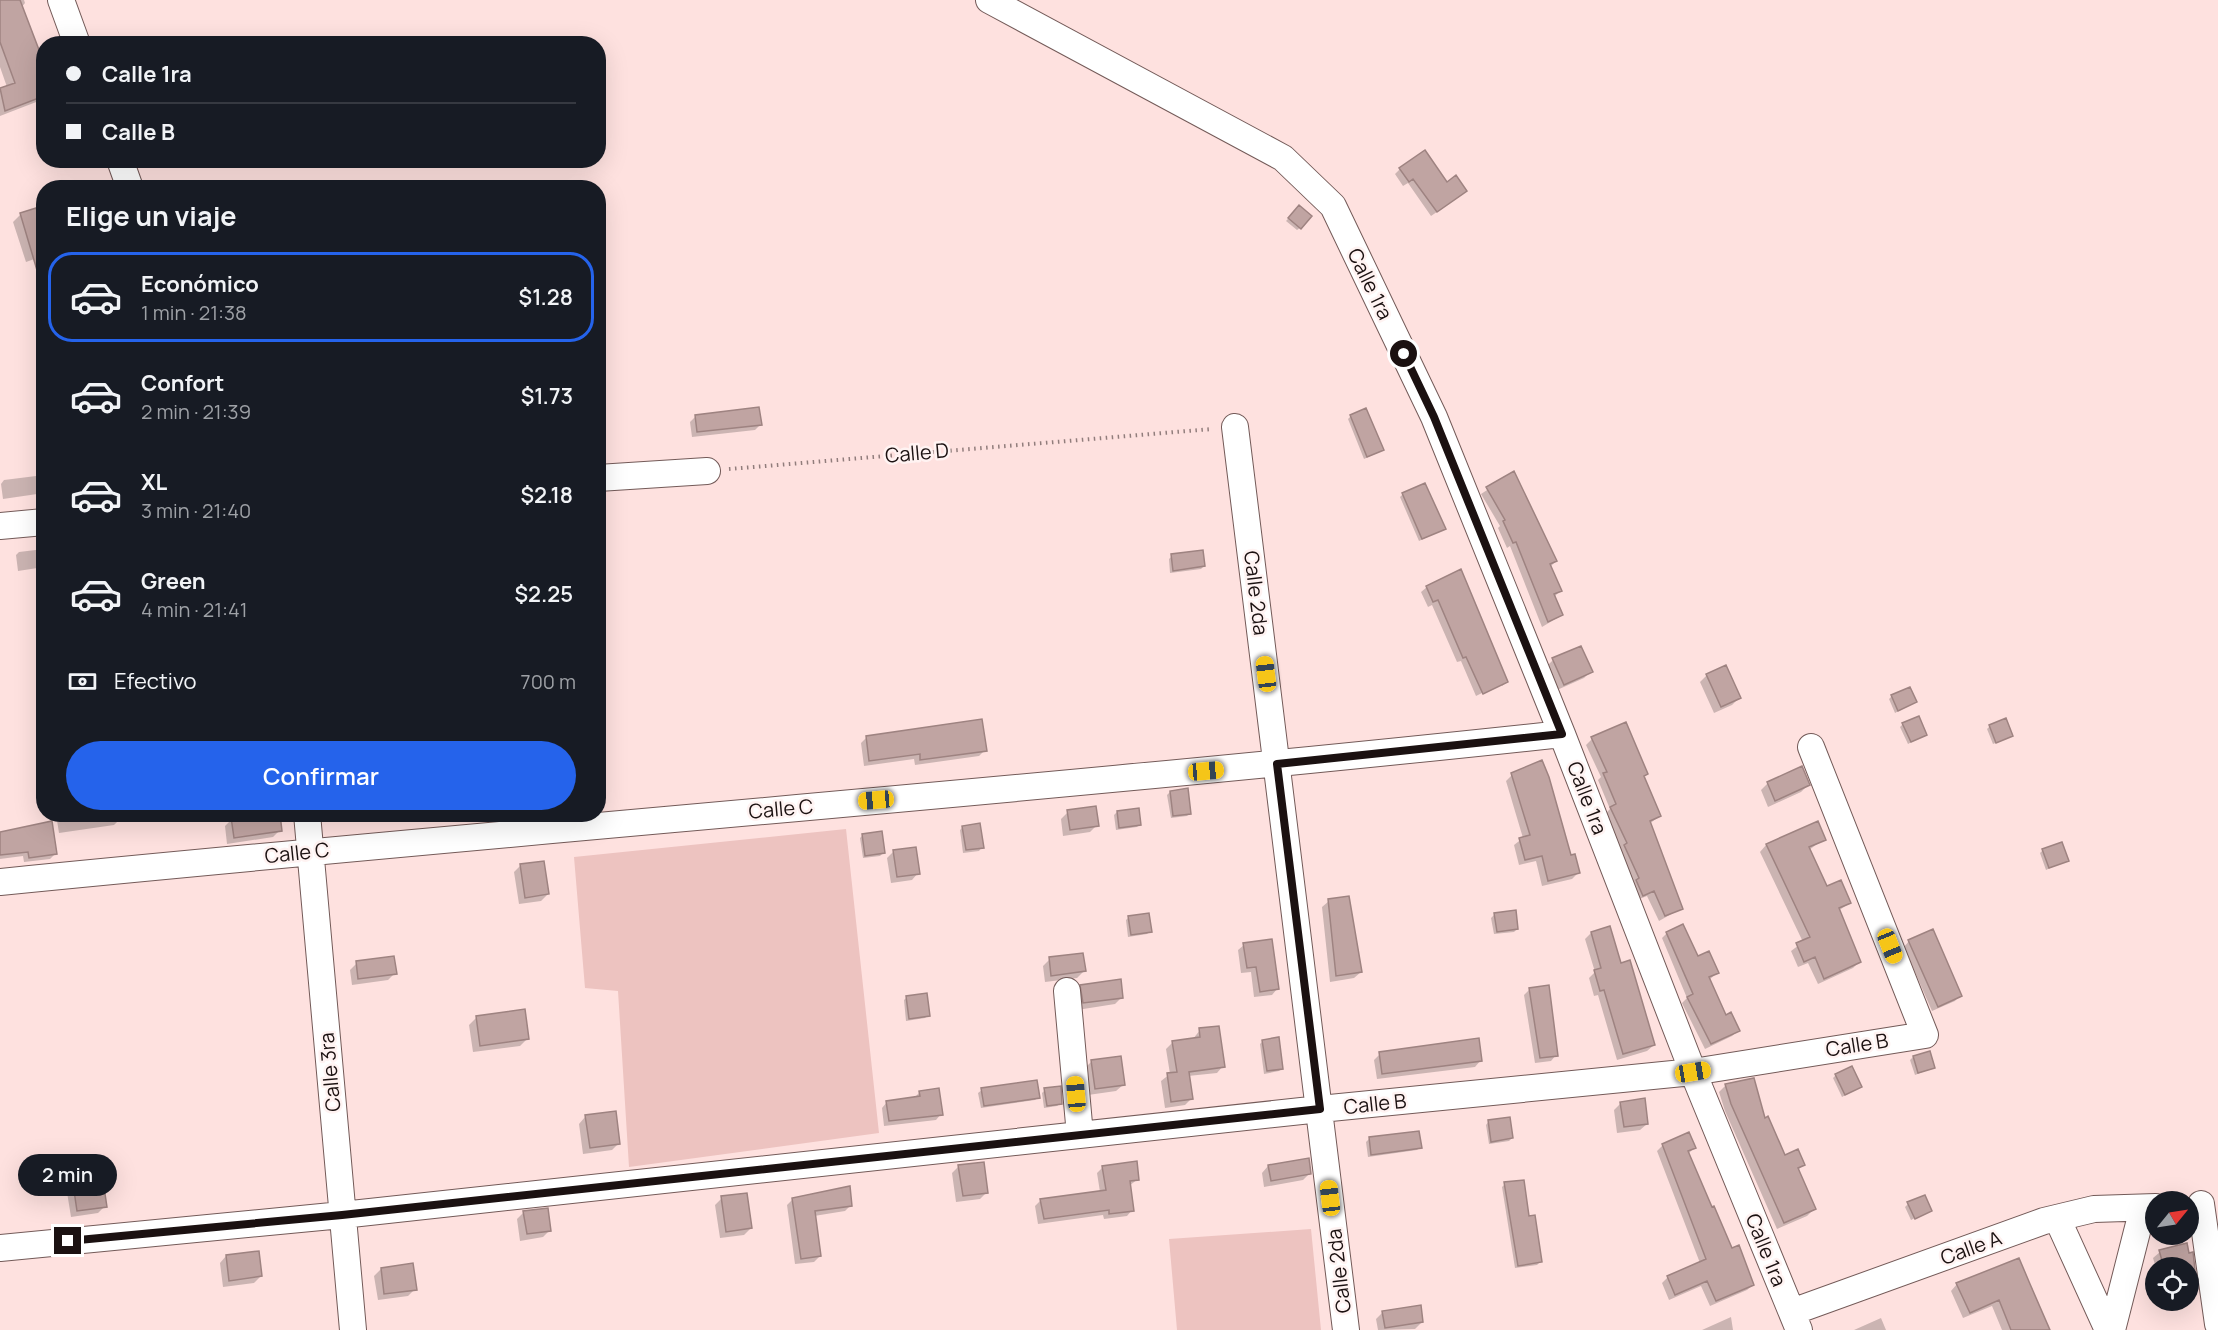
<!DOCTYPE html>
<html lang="es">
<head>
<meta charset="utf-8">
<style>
	body { margin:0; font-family:Manrope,sans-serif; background:#20242c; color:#f1f3f6; height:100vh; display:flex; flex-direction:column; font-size:22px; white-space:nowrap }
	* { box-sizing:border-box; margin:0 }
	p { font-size:20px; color:#9ea1a6 }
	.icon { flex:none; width:33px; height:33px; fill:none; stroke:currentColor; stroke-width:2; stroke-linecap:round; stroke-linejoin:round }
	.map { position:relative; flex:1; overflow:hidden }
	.details { position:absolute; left:36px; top:180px; width:570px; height:642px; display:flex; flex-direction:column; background:#171b24; border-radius:24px; box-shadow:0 6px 24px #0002 }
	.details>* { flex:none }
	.hud { position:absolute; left:36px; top:36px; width:570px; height:132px; border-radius:24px; box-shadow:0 6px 24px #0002; display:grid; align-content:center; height:132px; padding:0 30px; background:#171b24 }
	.needle { width:39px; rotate:60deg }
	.buttons { position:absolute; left:2145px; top:1191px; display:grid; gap:12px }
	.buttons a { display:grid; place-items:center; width:54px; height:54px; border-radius:50%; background:#171b24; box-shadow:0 6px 24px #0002; font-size:30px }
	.end { position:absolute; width:27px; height:27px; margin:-14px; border:8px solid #1b1111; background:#fff; box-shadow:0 0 0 3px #fff }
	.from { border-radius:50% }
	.bubble { position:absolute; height:42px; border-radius:21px; background:#171b24; box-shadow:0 6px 24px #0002; font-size:20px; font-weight:600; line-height:42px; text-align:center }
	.car { position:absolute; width:18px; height:36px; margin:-18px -9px; border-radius:8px; box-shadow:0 0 4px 2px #0007; background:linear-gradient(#f5c518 24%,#345 0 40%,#f5c518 0 76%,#345 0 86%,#f5c518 0) }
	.hud b { display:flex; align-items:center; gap:21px; height:57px; font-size:22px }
	.hud b+b { border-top:2px solid #363941 }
	.hud i { width:15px; height:15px; background:#f1f3f6 }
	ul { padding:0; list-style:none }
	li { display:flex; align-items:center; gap:18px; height:90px; margin:0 12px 9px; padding:0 18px; border:3px solid transparent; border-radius:24px }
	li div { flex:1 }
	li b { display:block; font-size:22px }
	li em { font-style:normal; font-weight:600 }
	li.on { border-color:#2563eb }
	li>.icon { width:54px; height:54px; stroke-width:1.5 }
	h2 { padding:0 30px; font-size:27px; line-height:72px }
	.pay { display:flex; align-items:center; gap:15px; height:66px; padding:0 30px; font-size:22px }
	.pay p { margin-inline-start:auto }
	.cta { display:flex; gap:12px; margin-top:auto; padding:12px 30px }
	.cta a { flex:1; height:69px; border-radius:36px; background:#2563eb; color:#fff; font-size:24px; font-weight:600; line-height:69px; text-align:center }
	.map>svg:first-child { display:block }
	.green { fill:#edc3c0 }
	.shadow { fill:#0003 }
	.building { fill:#c0a4a2; stroke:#9e8381; stroke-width:1.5 }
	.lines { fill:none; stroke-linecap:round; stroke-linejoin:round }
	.minor-casing { stroke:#735a58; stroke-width:28 }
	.path { stroke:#917d7c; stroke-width:4; stroke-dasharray:1.5 4.5; stroke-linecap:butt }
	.minor { stroke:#fff; stroke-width:26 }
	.route { stroke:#1b1111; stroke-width:8 }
	.labels { text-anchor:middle; stroke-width:5; stroke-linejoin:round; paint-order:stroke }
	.street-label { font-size:20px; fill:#1b1111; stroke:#fff3f2 }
</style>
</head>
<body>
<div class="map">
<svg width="2218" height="1330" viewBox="0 0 2218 1330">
	<rect width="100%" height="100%" fill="#fee1df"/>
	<path class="green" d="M846 829 879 1133 629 1167 618 991 585 988 574 857Z
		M1311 1229 1321 1330H1177L1169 1239Z"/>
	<path class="shadow" d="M0 0H24L25 3 21 8 44 71V99L0 116V90L7 87 0 67Z
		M1400 169 1447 184 1460 196 1431 216 1408 183 1403 186 1395 174Z
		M1299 207 1300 228 1297 230 1286 221Z
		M35 210 40 257 26 262 13 222 20 215Z
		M1351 416 1382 449 1379 452 1364 459 1348 419Z
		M695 417 760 425 755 430 692 437 690 422Z
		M1513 473 1556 561 1550 567 1560 591 1554 597 1562 615 1542 627 1510 546 1507 548 1498 528 1500 526 1481 494Z
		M44 475V493L3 499 1 484 4 480Z
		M1403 494 1444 529 1419 541 1400 497Z
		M44 549V567L18 571 16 555 19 552Z
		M1172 556 1204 566 1201 569 1170 573 1169 559Z
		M1461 571 1507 682 1502 686V683L1476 696 1461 661 1457 662 1432 605 1428 607 1421 592 1427 587Z
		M1553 660 1591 671 1584 678 1557 690 1546 667Z
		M1707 675 1739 698 1732 705 1714 713 1700 682Z
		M1892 696 1915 702 1895 713 1889 699Z
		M1903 724 1925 735 1908 744 1900 727Z
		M1990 726 2011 736 1993 744 1987 729Z
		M867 737 985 750 979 756 915 765 914 759 864 766 861 743Z
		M1592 739 1647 774 1643 777 1660 816 1649 824 1682 908 1659 921 1647 896 1637 900 1618 852 1621 849 1605 814 1610 809 1598 780 1601 777 1586 745Z
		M1512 775 1570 857 1578 873 1572 879 1542 886 1536 861 1519 865 1514 845 1523 838 1506 781Z
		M1768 783 1808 785 1801 792 1768 807 1761 790Z
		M1170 792 1190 813 1187 816 1171 818 1167 795Z
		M1068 812 1097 825 1090 832 1063 836 1061 819Z
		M1117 812 1140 824 1137 827 1116 830 1114 815Z
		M56 814H119L120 819 114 825 59 833Z
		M462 814H480L463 817Z
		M232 819 280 830 273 837 227 844 225 826Z
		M1817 823 1824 839 1809 850 1826 888 1850 903 1838 911 1859 962 1853 968 1818 984 1808 963 1798 967 1791 951 1803 942 1760 852 1766 845Z
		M963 827 982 847 979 851 963 853 960 830Z
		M0 833 55 854 50 859 24 862 23 856 0 859Z
		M863 835 883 853 880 856 863 858 860 838Z
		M2043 850 2067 860 2046 870 2040 853Z
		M894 851 918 873 912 880 891 883 887 858Z
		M521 865 548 894 541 901 519 904 514 872Z
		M1329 901 1361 972 1354 978 1330 982 1322 907Z
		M1494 915 1517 929 1514 932 1494 934 1491 918Z
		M1129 917 1150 931 1147 934 1128 937 1126 920Z
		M1591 933 1620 965 1654 1045 1647 1051 1617 1060 1598 995 1594 996 1589 978 1595 972 1585 939Z
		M1667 933 1717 973 1709 980 1725 1017 1738 1031 1732 1036 1705 1049 1682 1003 1687 998 1662 938Z
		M1909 941 1960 995 1955 1001 1932 1011 1904 947Z
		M1244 945 1277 989 1272 995 1254 997 1251 972 1241 973 1238 950Z
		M1050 959 1084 971 1077 978 1045 982 1043 966Z
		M357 963 395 973 388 980 352 985 350 970Z
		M1081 986 1122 997 1115 1004 1077 1010 1074 993Z
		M1529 990 1556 1055 1551 1061 1535 1063 1524 995Z
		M907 997 928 1015 925 1018 906 1021 904 1000Z
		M476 1018 527 1039 520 1046 473 1052 469 1025Z
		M1200 1030 1223 1066 1217 1073 1188 1076 1191 1099 1185 1105 1165 1108 1161 1081 1170 1074 1166 1049 1173 1042 1193 1039Z
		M1263 1041 1282 1068 1279 1071 1264 1074 1260 1044Z
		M1380 1054 1481 1060 1475 1067 1377 1079 1374 1060Z
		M1913 1057 1933 1068 1915 1075 1910 1060Z
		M1092 1061 1123 1085 1116 1091 1088 1095 1085 1068Z
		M1836 1075 1860 1087 1842 1097 1833 1078Z
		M1726 1085 1764 1120 1785 1157 1803 1165 1797 1171 1814 1209 1807 1216 1777 1229 1725 1111 1719 1092Z
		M982 1090 1038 1097 1035 1100 981 1108 978 1093Z
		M1045 1090 1061 1103 1057 1106 1044 1108 1042 1093Z
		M920 1092 941 1114 936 1120 884 1126 882 1108 887 1102 914 1098Z
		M1621 1103 1647 1124 1640 1130 1617 1133 1614 1110Z
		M585 1117 619 1143 612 1150 583 1154 579 1124Z
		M1489 1121 1512 1138 1509 1141 1489 1144 1486 1125Z
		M1369 1139 1420 1147 1417 1150 1368 1157 1366 1142Z
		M1663 1145 1694 1148 1688 1154 1711 1209 1753 1285 1747 1290 1710 1306 1701 1286 1669 1300 1662 1283 1668 1277 1700 1263 1657 1151Z
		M959 1166 987 1192 980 1199 956 1202 952 1173Z
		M1268 1166 1310 1173 1303 1180 1264 1187 1262 1173Z
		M1103 1167 1138 1179 1129 1186 1132 1210 1127 1216 1104 1219 1103 1215 1038 1224 1035 1206 1041 1200 1100 1192 1097 1173Z
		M73 1179 105 1206 98 1213 71 1217 66 1186Z
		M1505 1184 1528 1218 1540 1262 1537 1265 1515 1268 1502 1187Z
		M722 1198 751 1228 744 1235 720 1238 715 1205Z
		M793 1199 851 1205 845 1211 814 1216 820 1256 814 1262 795 1264 787 1205Z
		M1908 1204 1930 1210 1911 1220 1905 1207Z
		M524 1212 550 1230 543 1237 520 1241 517 1219Z
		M2160 1252 2194 1270 2188 1275V1268H2156L2153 1258Z
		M226 1256 261 1276 254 1283 223 1287 220 1263Z
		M2019 1260 2048 1330H2002L1992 1306 1963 1318 1951 1291 1957 1284Z
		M381 1269 415 1289 408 1296 378 1300 374 1276Z
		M1383 1312 1422 1322 1415 1329 1378 1330 1376 1319Z
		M1731 1317 1733 1330H1702Z
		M1881 1318 1886 1330H1854Z"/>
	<path class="building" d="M0 0H20L44 63V96L5 111 0 88 15 83 0 42Z
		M1425 150 1447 182 1456 175 1467 191 1437 212 1413 179 1409 182 1399 168Z
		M1299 205 1312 216 1301 229 1288 218Z
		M36 208 44 233V277H39L20 213Z
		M759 407 762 425 697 432 695 415Z
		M1366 408 1384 450 1367 457 1350 415Z
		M1514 471 1557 561 1550 564 1562 591 1554 594 1563 615 1548 622 1516 542 1513 543 1503 521 1505 520 1486 487Z
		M1425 483 1446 529 1422 539 1402 493Z
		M1203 550 1205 566 1173 571 1171 554Z
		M1461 569 1508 682 1483 694 1466 657 1463 658 1438 600 1433 602 1426 586Z
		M1581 646 1593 672 1564 685 1552 658Z
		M1726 665 1741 698 1721 707 1706 674Z
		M1910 687 1917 702 1898 711 1891 695Z
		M1919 716 1927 735 1911 742 1902 723Z
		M2006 718 2013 736 1996 743 1989 725Z
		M982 719 987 751 920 760V754L869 761 866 736Z
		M1626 722 1648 774 1644 776 1661 816 1650 821 1683 909 1665 916 1654 891 1643 896 1636 880 1639 878 1624 845 1627 843 1610 807 1616 804 1603 773 1607 772 1591 737Z
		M1542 760 1549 777 1571 855 1575 854 1580 873 1548 881 1542 856 1525 860 1519 838 1530 835 1511 773Z
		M1802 766 1810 785 1775 801 1767 782Z
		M1188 788 1191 814 1173 816 1170 791Z
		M1096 806 1099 826 1070 830 1067 810Z
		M1139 808 1141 825 1119 828 1117 811Z
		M250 814H280L282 831 234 838 231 817Z
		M52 821 57 854 29 858 28 852 0 855V832Z
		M1818 821 1826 840 1809 847 1827 886 1841 880 1851 903 1839 908 1861 962 1824 979 1815 957 1804 962 1796 943 1810 937 1766 844Z
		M980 823 984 848 966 850 962 826Z
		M882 831 885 853 865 856 862 834Z
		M2062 842 2069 861 2049 868 2042 849Z
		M916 847 920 874 897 877 893 850Z
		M544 861 549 894 525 898 520 864Z
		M1349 896 1362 972 1336 976 1328 899Z
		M1516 910 1518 929 1497 932 1494 913Z
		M1149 913 1152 932 1131 935 1128 916Z
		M1683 924 1698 956 1709 951 1719 973 1709 977 1726 1015 1731 1012 1740 1031 1711 1044 1687 997 1693 994 1666 932Z
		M1610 926 1621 963 1630 960 1655 1045 1623 1054 1604 990 1600 991 1594 970 1601 968 1591 932Z
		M1933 929 1962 996 1938 1007 1908 940Z
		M1272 939 1279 989 1260 992 1256 967 1247 968 1243 943Z
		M1083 953 1086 971 1051 976 1049 957Z
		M394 956 397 974 358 979 356 961Z
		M1121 979 1123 998 1083 1003 1080 985Z
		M1549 985 1558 1056 1540 1058 1529 988Z
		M927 993 930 1016 909 1019 906 996Z
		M525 1009 529 1039 480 1046 476 1016Z
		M1219 1026 1225 1067 1189 1072 1193 1099 1171 1102 1167 1073 1177 1072 1172 1041 1200 1037 1199 1028Z
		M1279 1037 1283 1069 1267 1071 1262 1040Z
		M1479 1038 1482 1061 1382 1074 1379 1052Z
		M1930 1051 1935 1068 1918 1073 1913 1056Z
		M1121 1056 1125 1085 1095 1089 1091 1060Z
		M1852 1066 1862 1087 1845 1095 1835 1074Z
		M1754 1078 1765 1118 1768 1116 1785 1155 1798 1149 1805 1165 1798 1168 1816 1209 1784 1223 1731 1104 1725 1084Z
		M1037 1080 1040 1098 984 1106 981 1088Z
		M1061 1086 1062 1104 1047 1106 1044 1088Z
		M939 1088 943 1115 889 1121 886 1101 920 1096 919 1091Z
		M1645 1098 1648 1124 1624 1127 1620 1102Z
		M616 1111 620 1144 590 1148 585 1115Z
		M1510 1117 1513 1138 1491 1142 1488 1120Z
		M1419 1131 1422 1148 1371 1155 1369 1137Z
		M1689 1132 1696 1148 1688 1151 1712 1207 1714 1206 1732 1248 1739 1245 1754 1285 1716 1301 1707 1281 1675 1295 1667 1276 1706 1259 1662 1144Z
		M1309 1158 1311 1174 1271 1181 1268 1165Z
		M1137 1161 1139 1180 1130 1181 1134 1211 1109 1214V1210L1044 1219 1040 1199 1106 1190 1102 1166Z
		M984 1162 988 1193 963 1196 958 1165Z
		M102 1174 107 1207 77 1211 72 1177Z
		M1524 1180 1529 1216 1535 1215 1542 1262 1518 1266 1504 1182Z
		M850 1186 852 1206 815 1211 821 1256 801 1259 792 1198Z
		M747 1193 752 1228 726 1232 721 1196Z
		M1925 1195 1932 1211 1915 1219 1907 1202Z
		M548 1208 551 1231 527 1234 523 1211Z
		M2187 1243 2189 1253 2193 1252 2195 1270 2188 1272V1268H2164L2159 1250Z
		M259 1251 262 1276 229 1281 226 1255Z
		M2019 1258 2030 1284 2050 1330H2011L1999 1300 1970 1313 1956 1283Z
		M413 1263 417 1290 384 1294 381 1268Z
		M1421 1305 1423 1322 1385 1328 1382 1311Z"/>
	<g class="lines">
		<g class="minor-casing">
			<path id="minor" d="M61 0 77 44
				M989 0 1283 158 1333 206 1434 417 1562 734 1693 1072 1799 1330
				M120 160 130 188
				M1235 427 1346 1330
				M598 478 707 471
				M0 526 44 522
				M307 814 353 1330
				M0 882C520 830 1042 790 1562 734
				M1067 991 1080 1135
				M2201 1204 2218 1324
				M2057 1218 2108 1330
				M0 1248 342 1215 1320 1109 1693 1072 1925 1035 1811 747
				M1792 1312 2044 1221 2094 1209 2156 1207
				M2112 1330 2143 1208"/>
		</g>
		<path class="path" d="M729 469 1212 429"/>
		<use href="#minor" class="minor"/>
	</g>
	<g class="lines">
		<path class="route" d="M68 1241 342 1215 1320 1109 1277 764 1562 734 1434 417 1404 354"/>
	</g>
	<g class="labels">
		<g class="street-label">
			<text transform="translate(1370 284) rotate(64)" y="7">Calle 1ra</text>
			<text transform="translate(917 453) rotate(-5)" y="7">Calle D</text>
			<text transform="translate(1256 593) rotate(83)" y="7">Calle 2da</text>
			<text transform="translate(1587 798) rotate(69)" y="7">Calle 1ra</text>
			<text transform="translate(781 809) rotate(-5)" y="7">Calle C</text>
			<text transform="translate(297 853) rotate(-6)" y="7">Calle C</text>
			<text transform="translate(1857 1045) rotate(-9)" y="7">Calle B</text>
			<text transform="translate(330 1072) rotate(-95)" y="7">Calle 3ra</text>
			<text transform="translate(1375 1104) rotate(-6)" y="7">Calle B</text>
			<text transform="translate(1971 1248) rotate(-20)" y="7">Calle A</text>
			<text transform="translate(1766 1250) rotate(68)" y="7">Calle 1ra</text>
			<text transform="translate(1339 1271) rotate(-97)" y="7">Calle 2da</text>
		</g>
	</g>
</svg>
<div class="buttons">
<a><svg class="needle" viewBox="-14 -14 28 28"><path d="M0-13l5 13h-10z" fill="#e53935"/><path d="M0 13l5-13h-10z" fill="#9ea1a6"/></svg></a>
<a><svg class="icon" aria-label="locate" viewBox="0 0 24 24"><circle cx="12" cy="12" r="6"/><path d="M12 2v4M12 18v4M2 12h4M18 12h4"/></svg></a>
</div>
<i class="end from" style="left:1404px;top:354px"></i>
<i class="end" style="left:68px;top:1241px"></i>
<div class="bubble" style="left:18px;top:1154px;width:99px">2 min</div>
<i class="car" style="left:1266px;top:674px;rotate:353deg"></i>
<i class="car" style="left:1206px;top:771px;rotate:85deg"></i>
<i class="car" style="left:876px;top:800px;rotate:265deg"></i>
<i class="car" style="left:1890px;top:946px;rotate:158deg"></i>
<i class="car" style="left:1693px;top:1072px;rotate:81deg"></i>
<i class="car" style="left:1076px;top:1094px;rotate:355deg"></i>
<i class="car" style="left:1330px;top:1198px;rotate:353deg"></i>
<div class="hud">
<b><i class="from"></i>Calle 1ra</b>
<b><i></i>Calle B</b>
</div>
<section class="details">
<h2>Elige un viaje</h2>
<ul>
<li class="on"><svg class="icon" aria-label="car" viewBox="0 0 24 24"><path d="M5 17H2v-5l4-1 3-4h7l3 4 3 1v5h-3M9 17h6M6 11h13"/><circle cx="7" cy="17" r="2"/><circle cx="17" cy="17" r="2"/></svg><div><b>Económico</b><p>1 min · 21:38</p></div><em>$1.28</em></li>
<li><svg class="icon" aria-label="car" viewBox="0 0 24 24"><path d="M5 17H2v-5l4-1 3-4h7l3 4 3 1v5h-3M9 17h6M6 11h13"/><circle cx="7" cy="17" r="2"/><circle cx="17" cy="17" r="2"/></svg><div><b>Confort</b><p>2 min · 21:39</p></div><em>$1.73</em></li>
<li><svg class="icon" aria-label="car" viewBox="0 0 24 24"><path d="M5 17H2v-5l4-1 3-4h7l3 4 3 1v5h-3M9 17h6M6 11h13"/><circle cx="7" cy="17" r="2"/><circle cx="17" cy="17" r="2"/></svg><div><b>XL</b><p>3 min · 21:40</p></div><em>$2.18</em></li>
<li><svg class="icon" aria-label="car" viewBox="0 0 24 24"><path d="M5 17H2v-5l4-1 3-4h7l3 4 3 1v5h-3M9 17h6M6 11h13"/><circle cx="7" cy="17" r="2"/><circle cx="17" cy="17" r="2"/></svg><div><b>Green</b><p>4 min · 21:41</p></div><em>$2.25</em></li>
</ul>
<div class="pay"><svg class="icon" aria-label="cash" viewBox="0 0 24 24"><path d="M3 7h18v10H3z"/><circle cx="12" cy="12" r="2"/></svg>Efectivo<p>700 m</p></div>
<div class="cta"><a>Confirmar</a></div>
</section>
</div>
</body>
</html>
